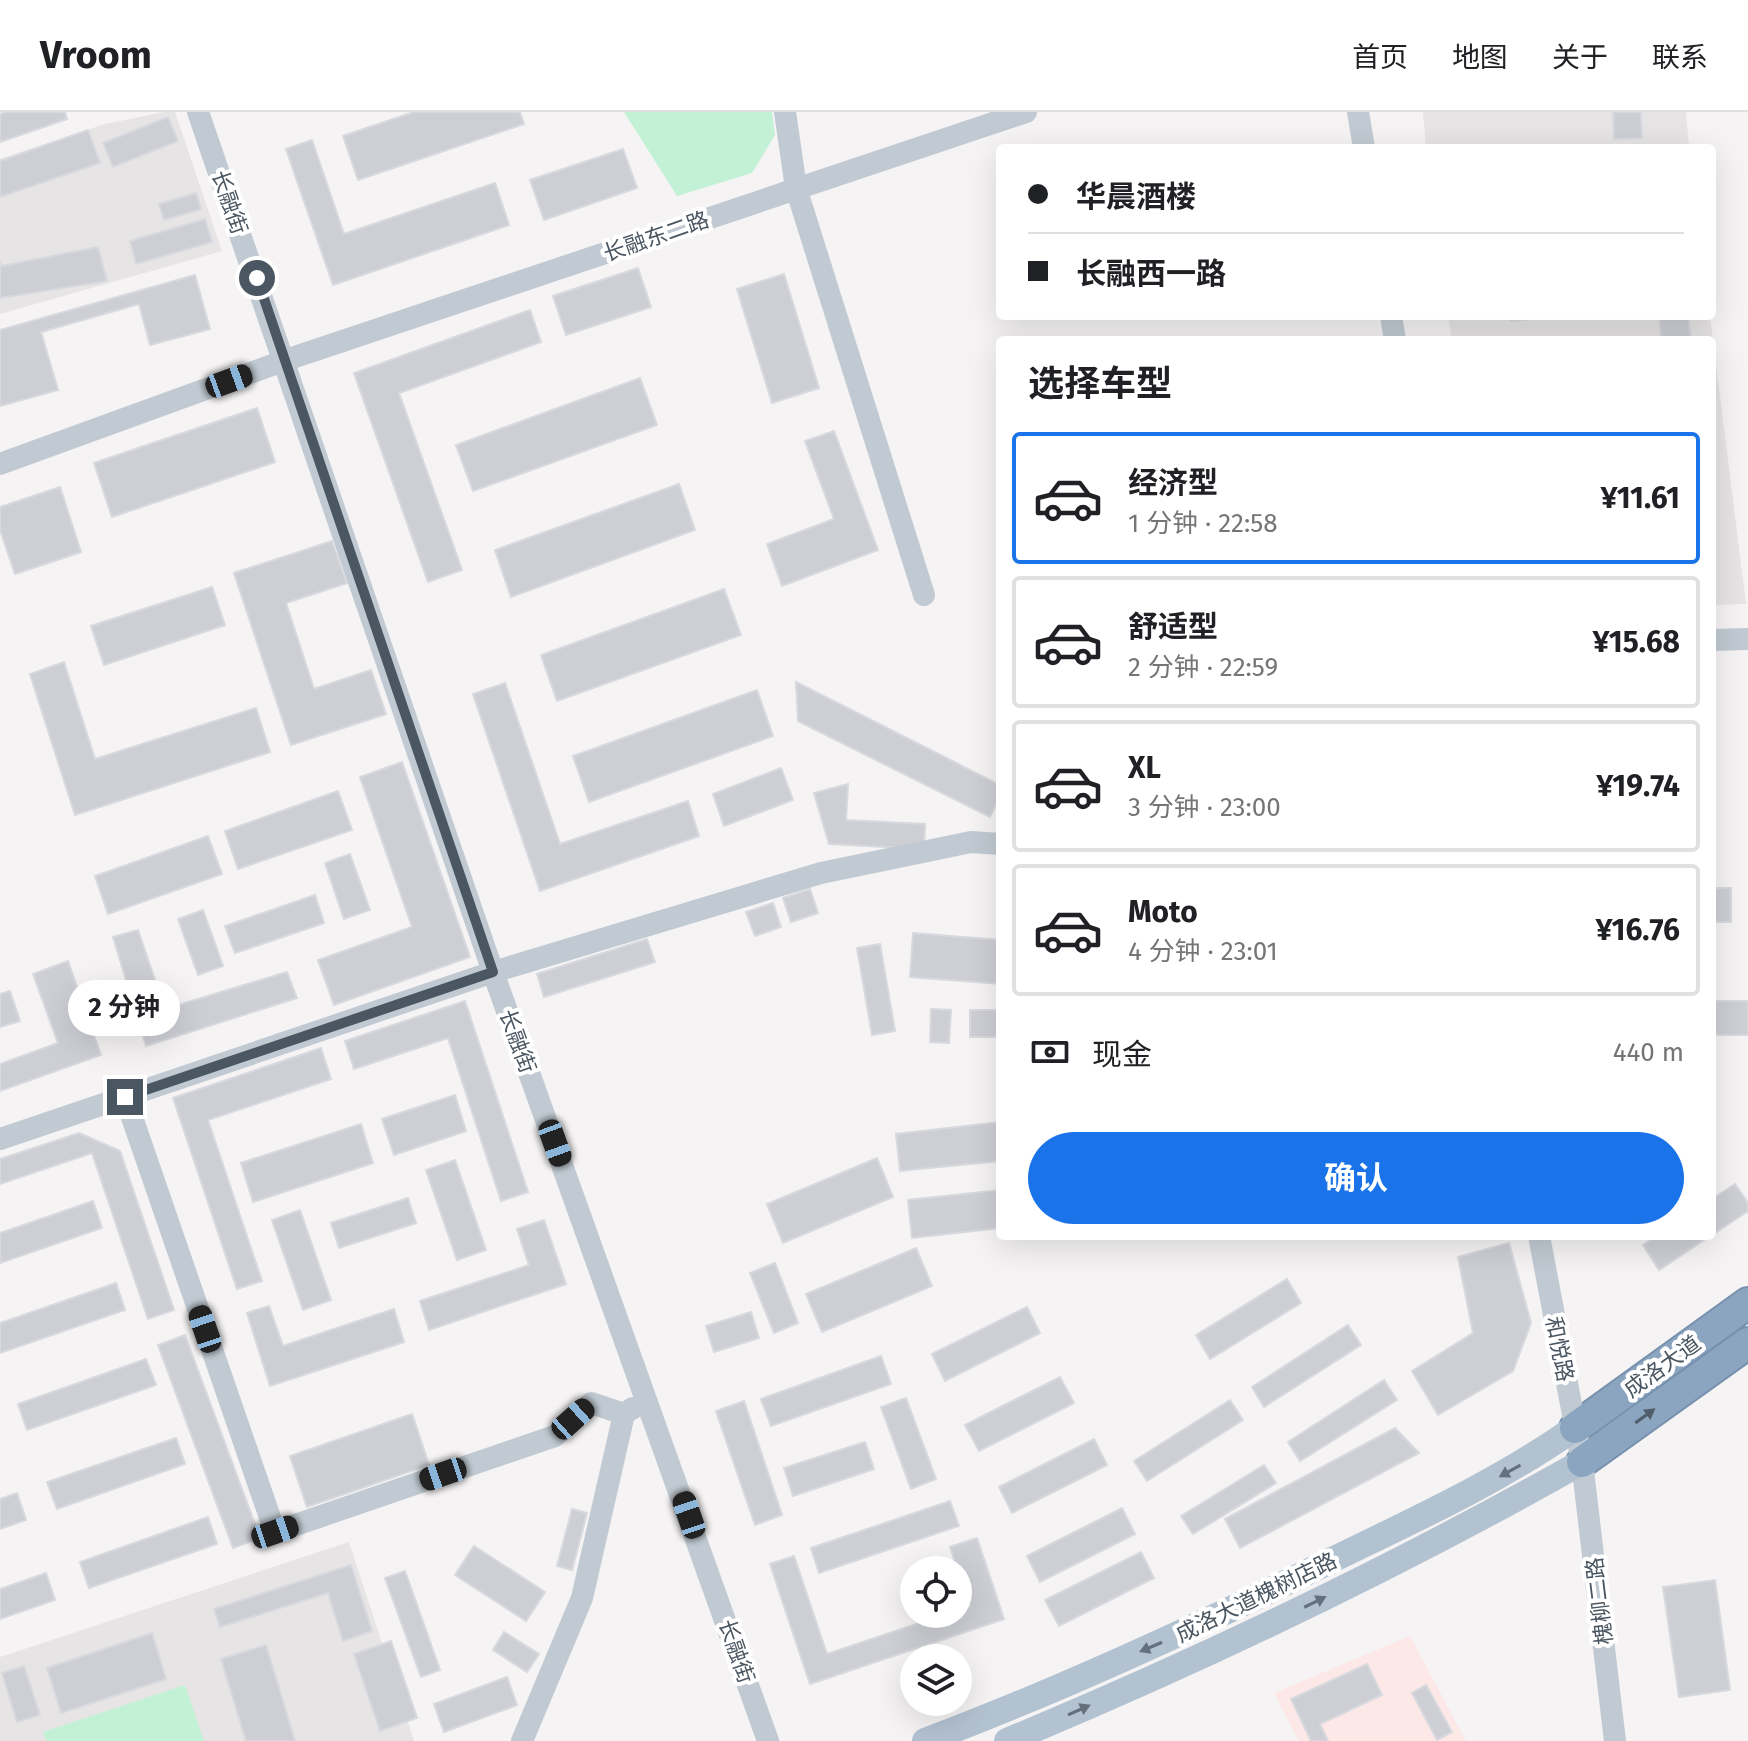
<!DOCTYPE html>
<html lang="zh">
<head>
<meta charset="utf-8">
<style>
	body { margin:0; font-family:"Fira Sans","Noto Sans SC",sans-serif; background:#f6f6f6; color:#202124; height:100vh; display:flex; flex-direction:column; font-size:30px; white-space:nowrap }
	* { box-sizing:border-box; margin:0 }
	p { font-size:26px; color:#757577 }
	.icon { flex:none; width:44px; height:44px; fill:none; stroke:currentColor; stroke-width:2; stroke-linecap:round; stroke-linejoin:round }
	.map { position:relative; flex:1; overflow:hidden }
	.panel { position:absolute; left:996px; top:224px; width:720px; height:904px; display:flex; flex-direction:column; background:#fff; border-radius:8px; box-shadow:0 8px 32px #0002 }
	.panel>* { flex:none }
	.hud { position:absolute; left:996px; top:32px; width:720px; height:176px; border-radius:8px; box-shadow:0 8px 32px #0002; display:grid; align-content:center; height:176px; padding:0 32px; background:#fff }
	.fabs { position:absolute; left:900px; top:1444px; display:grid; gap:16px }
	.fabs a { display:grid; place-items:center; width:72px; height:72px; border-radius:50%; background:#fff; box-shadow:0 8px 32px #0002; font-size:40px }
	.end { position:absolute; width:36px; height:36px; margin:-18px; border:10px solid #4a5661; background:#fff; box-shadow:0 0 0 4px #fff }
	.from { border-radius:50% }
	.bubble { position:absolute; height:56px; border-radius:28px; background:#fff; box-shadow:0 8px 32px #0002; font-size:26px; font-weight:700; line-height:56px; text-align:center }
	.car { position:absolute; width:24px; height:48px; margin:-24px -12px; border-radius:10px; box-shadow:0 0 6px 2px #0007; background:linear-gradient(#222 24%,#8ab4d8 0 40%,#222 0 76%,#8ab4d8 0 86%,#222 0) }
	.hud b { display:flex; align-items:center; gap:28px; height:76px; font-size:30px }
	.hud b+b { border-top:2px solid #e0e0e0 }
	.hud i { width:20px; height:20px; background:#202124 }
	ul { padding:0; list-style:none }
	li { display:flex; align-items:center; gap:24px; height:132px; margin:0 16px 12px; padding:0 16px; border:4px solid #e0e0e0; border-radius:8px }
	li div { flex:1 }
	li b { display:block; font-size:30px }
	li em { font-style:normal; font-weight:700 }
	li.on { border-color:#1a73e8 }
	li>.icon { width:72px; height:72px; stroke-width:1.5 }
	h2 { padding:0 32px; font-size:36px; line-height:96px }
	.pay { display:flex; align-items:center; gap:20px; height:88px; padding:0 32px; font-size:30px }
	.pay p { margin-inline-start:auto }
	.button { display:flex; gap:16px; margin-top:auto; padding:16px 32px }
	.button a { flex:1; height:92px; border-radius:48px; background:#1a73e8; color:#fff; font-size:32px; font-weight:700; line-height:92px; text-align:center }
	header { display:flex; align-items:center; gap:48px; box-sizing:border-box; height:112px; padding:0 40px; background:#fff; border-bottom:2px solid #e0e0e0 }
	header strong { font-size:38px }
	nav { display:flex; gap:44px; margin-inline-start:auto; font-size:28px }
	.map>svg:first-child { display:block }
	.education { fill:#e6e4e5 }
	.medical { fill:#fce8e6 }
	.green { fill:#c3f1d5 }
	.building { fill:#cdcfd5; stroke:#d7d9de; stroke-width:2 }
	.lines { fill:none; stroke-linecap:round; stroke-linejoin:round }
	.highway-casing { stroke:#7690ad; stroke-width:34 }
	.minor { stroke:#c1cad2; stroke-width:22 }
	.major { stroke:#b3c2d1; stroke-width:26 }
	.highway { stroke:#8ba5c1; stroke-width:30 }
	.oneway { fill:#505e6b }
	.oneway2 { fill:#64717d }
	.route { stroke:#4a5661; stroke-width:10 }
	.labels { text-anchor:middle; stroke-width:8; stroke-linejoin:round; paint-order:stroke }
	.street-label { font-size:22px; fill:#4a5661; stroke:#fff }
</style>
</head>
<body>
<header>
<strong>Vroom</strong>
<nav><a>首页</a><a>地图</a><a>关于</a><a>联系</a></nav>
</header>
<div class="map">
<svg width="1748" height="1629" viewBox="0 0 1748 1629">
	<rect width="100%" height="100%" fill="#f5f3f3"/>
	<path class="education" d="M164 0H175L222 139 0 202V47L105 12Z
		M1423 0H1686L1689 36H1426Z
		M1448 204H1710L1746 492 1712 493V228H1452Z
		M349 1430 414 1629H0V1545Z"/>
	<path class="medical" d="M1410 1524 1466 1629H1299L1274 1581Z"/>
	<path class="green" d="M624 0H772L775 23 752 61 677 84Z
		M185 1573 204 1629H46L43 1620Z"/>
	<path class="building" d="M5 0H65L67 7 0 30V2Z
		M414 0H520L524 12 358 68 343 24Z
		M1613 0H1641L1642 26 1614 27Z
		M168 5 178 29 113 55 103 31Z
		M88 18 100 51 0 85V49Z
		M312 28 344 122 495 71 509 113 333 173 286 37Z
		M623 37 637 76 544 108 530 68Z
		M196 81 201 97 164 108 159 92Z
		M205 107 212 130 136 152 130 129Z
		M98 135 107 169 0 186V149L2 154Z
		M638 156 651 195 566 223 553 184Z
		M784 162 819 276 772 291 737 177Z
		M195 163 210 217 150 233 139 192 41 220 58 278 0 294V218Z
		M530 198 541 230 399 281 462 458 428 470 354 261Z
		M1510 204H1557L1511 209Z
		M1659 204H1688L1691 228H1632L1661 225Z
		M640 266 657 313 473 379 456 333Z
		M257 296 275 350 112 405 94 351Z
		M834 319 878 438 782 474 767 432 834 407 805 329Z
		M679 372 695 418 511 485 495 438Z
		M60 375 81 440 15 462 0 418V395Z
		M332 429 347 471 286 491 314 577 371 558 386 602 291 633 234 461Z
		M212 475 225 513 104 553 91 514Z
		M724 477 741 523 557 589 541 543Z
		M64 550 95 647 256 596 270 640 75 703 30 562Z
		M796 570 1000 673V685L990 705 798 609Z
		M505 571 560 732 688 689 699 724 540 779 473 582Z
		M757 578 773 624 589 690 573 644Z
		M402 650 470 845 334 893 318 848 412 815 360 665Z
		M781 656 793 688 724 714 713 682Z
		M848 672 846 708 925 712 924 737 829 732 814 681Z
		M338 679 352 718 238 757 225 719Z
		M208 724 222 762 108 802 95 764Z
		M350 742 370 798 344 807 325 751Z
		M1712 776H1731V810H1712Z
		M810 777 818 801 791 810 783 786Z
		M315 783 324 811 235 841 225 814Z
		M773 791 781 815 755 824 746 800Z
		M203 798 223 854 198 863 178 807Z
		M138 818 165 897 287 860 297 886 146 934 113 825Z
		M913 821 1000 828V872L910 865Z
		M647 827 655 850 544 885 537 862Z
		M880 832 895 919 872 923 857 836Z
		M68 849 101 943 0 979V952L58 931 33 862Z
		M10 879 20 909 0 915V882Z
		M465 889 528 1080 501 1089 448 926 354 957 345 929Z
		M1712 889H1748V923H1712Z
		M931 897 951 898 949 931 930 930Z
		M970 898H1000V925H970Z
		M321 936 331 967 208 1008 262 1169 237 1177 173 986Z
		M455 983 466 1019 394 1043 382 1007Z
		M1000 1010V1049L900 1059 896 1022Z
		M361 1012 373 1051 253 1090 241 1051Z
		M79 1021 120 1039 174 1198 148 1207 92 1041 0 1072V1047Z
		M877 1046 893 1085 783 1131 767 1092Z
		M455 1048 486 1138 457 1148 426 1058Z
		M1735 1072 1748 1091V1099L1712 1123V1087Z
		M1000 1078V1116L912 1126 908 1088Z
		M408 1086 416 1111 339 1136 331 1111Z
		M93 1089 102 1116 0 1151V1121Z
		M300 1098 331 1188 303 1198 272 1108Z
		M544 1108 566 1172 429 1218 420 1189 529 1153 517 1117Z
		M1656 1124H1710L1659 1158 1643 1133Z
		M1509 1131 1531 1211 1513 1259 1438 1303 1412 1259 1473 1221 1458 1145Z
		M916 1136 932 1174 822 1220 806 1182Z
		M775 1151 798 1211 774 1221 750 1161Z
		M1287 1167 1301 1191 1210 1247 1196 1223Z
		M116 1171 125 1198 0 1241V1211Z
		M269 1194 283 1234 394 1197 404 1230 270 1274 247 1201Z
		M1027 1195 1040 1221 945 1269 932 1242Z
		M751 1200 759 1226 714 1240 706 1214Z
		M1348 1213 1361 1233 1264 1295 1252 1275Z
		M185 1223 260 1426 233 1436 158 1233Z
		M881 1244 891 1272 771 1314 761 1287Z
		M146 1247 156 1273 27 1318 18 1292Z
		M1060 1265 1074 1291 979 1339 965 1313Z
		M1384 1268 1397 1288 1300 1349 1288 1330Z
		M906 1286 936 1367 911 1377 881 1295Z
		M1230 1288 1243 1308 1147 1369 1134 1349Z
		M744 1289 782 1403 755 1413 716 1299Z
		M412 1302 429 1353 307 1395 290 1344Z
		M1395 1316 1419 1341 1240 1436 1225 1407Z
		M176 1326 185 1352 57 1397 47 1370Z
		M1094 1327 1107 1353 1012 1401 999 1375Z
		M865 1330 874 1357 793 1384 784 1356Z
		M1264 1353 1276 1371 1193 1422 1181 1404Z
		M17 1381 26 1408 0 1417V1387Z
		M950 1389 959 1414 819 1461 811 1436Z
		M1122 1396 1135 1422 1040 1470 1027 1444Z
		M572 1397 587 1401 572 1458 557 1454Z
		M208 1405 217 1432 89 1476 80 1450Z
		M977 1426 1004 1507 810 1572 770 1452 794 1444 827 1542 946 1502H958V1498L970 1494 950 1435Z
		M474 1434 545 1480 526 1509 455 1463Z
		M1141 1440 1154 1466 1059 1514 1045 1488Z
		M351 1453 372 1519 343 1529 328 1481 220 1515 214 1497Z
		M405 1459 440 1558 421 1565 385 1466Z
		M46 1461 55 1488 0 1507V1477Z
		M1715 1468 1730 1578 1679 1585 1663 1475Z
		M504 1520 539 1542 527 1560 493 1538Z
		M152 1521 166 1567 61 1601 47 1556Z
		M391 1529 417 1606 380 1619 354 1542Z
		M266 1533 295 1629H246L221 1547Z
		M1367 1552 1382 1583 1320 1612 1328 1629H1311L1291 1587Z
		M24 1554 40 1603 17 1610 2 1561Z
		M507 1565 517 1593 444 1620 434 1592Z
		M1426 1573 1452 1620 1437 1628 1412 1581Z"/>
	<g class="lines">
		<g class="highway-casing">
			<path id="highway" d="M1575 1316 1748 1191
				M1582 1350 1748 1231"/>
		</g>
		<path class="minor" d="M198 0 493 860 768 1629
			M785 0 796 76 924 483
			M1358 0 1364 36
			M1391 204 1395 228
			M0 352 286 248 1026 0
			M1712 528 1748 527
			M125 985 275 1420 555 1324 591 1291 624 1302
			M0 1027 493 860 821 761 971 730 1000 732
			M1539 1124 1582 1350 1615 1629
			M522 1629 582 1486 624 1302 633 1296"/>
		<path class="major" d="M925 1629C1063 1577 1197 1515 1330 1449 1414 1408 1498 1370 1575 1316
			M1007 1629C1204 1547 1396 1455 1582 1350"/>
		<use href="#highway" class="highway"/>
	</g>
	<defs><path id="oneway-solid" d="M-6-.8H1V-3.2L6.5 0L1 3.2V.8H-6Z" transform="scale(2)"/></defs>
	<use class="oneway" href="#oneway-solid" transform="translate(1645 1304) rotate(-36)"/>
	<g class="oneway2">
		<use href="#oneway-solid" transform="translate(1510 1359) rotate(151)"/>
		<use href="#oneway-solid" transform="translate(1315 1490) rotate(-26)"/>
		<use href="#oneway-solid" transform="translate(1151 1535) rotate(157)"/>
		<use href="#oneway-solid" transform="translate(1079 1598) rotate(-24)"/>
	</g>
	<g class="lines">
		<path class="route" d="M125 985 493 860 257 166"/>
	</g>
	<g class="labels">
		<g class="street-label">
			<text transform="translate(230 90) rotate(71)" y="8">长融街</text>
			<text transform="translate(656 124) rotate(-19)" y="8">长融东二路</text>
			<text transform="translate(518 929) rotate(70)" y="8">长融街</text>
			<text transform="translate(1560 1237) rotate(79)" y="8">和悦路</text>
			<text transform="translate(1662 1254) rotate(-36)" y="8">成洛大道</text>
			<text transform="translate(1256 1485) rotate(-26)" y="8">成洛大道槐树店路</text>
			<text transform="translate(1599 1489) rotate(-97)" y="8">槐柳二路</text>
			<text transform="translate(737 1539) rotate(71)" y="8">长融街</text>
		</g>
	</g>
</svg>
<div class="fabs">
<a><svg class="icon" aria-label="locate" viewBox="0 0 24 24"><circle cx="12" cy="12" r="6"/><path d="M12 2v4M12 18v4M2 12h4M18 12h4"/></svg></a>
<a><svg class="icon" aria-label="layers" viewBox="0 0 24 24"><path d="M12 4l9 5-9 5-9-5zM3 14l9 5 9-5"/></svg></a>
</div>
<i class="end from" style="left:257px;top:166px"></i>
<i class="end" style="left:125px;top:985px"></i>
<div class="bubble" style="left:68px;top:868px;width:112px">2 分钟</div>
<i class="car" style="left:229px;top:269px;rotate:70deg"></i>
<i class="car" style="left:555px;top:1031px;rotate:160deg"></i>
<i class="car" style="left:205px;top:1217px;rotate:341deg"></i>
<i class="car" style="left:573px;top:1307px;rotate:48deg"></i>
<i class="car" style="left:443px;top:1362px;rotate:251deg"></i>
<i class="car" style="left:689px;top:1403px;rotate:341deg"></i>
<i class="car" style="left:275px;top:1420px;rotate:71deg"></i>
<div class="hud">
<b><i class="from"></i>华晨酒楼</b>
<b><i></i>长融西一路</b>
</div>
<section class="panel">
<h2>选择车型</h2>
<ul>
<li class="on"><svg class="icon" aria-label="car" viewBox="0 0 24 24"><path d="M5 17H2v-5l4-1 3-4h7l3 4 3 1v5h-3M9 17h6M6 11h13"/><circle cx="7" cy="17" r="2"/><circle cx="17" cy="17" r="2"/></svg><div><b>经济型</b><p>1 分钟 · 22:58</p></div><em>¥11.61</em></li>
<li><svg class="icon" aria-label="car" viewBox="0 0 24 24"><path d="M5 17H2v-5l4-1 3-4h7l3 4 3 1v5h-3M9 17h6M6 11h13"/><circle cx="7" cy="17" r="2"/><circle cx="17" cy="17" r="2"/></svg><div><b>舒适型</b><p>2 分钟 · 22:59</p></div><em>¥15.68</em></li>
<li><svg class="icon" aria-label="car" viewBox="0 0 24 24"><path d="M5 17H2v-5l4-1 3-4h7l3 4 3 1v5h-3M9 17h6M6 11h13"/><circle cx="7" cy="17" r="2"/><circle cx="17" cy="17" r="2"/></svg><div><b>XL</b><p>3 分钟 · 23:00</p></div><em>¥19.74</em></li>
<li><svg class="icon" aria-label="car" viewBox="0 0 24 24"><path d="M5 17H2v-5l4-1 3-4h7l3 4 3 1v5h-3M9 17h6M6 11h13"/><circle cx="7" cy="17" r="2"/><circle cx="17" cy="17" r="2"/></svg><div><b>Moto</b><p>4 分钟 · 23:01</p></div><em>¥16.76</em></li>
</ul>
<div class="pay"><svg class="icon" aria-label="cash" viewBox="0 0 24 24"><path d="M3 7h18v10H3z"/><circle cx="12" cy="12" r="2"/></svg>现金<p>440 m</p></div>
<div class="button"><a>确认</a></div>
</section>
</div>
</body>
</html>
